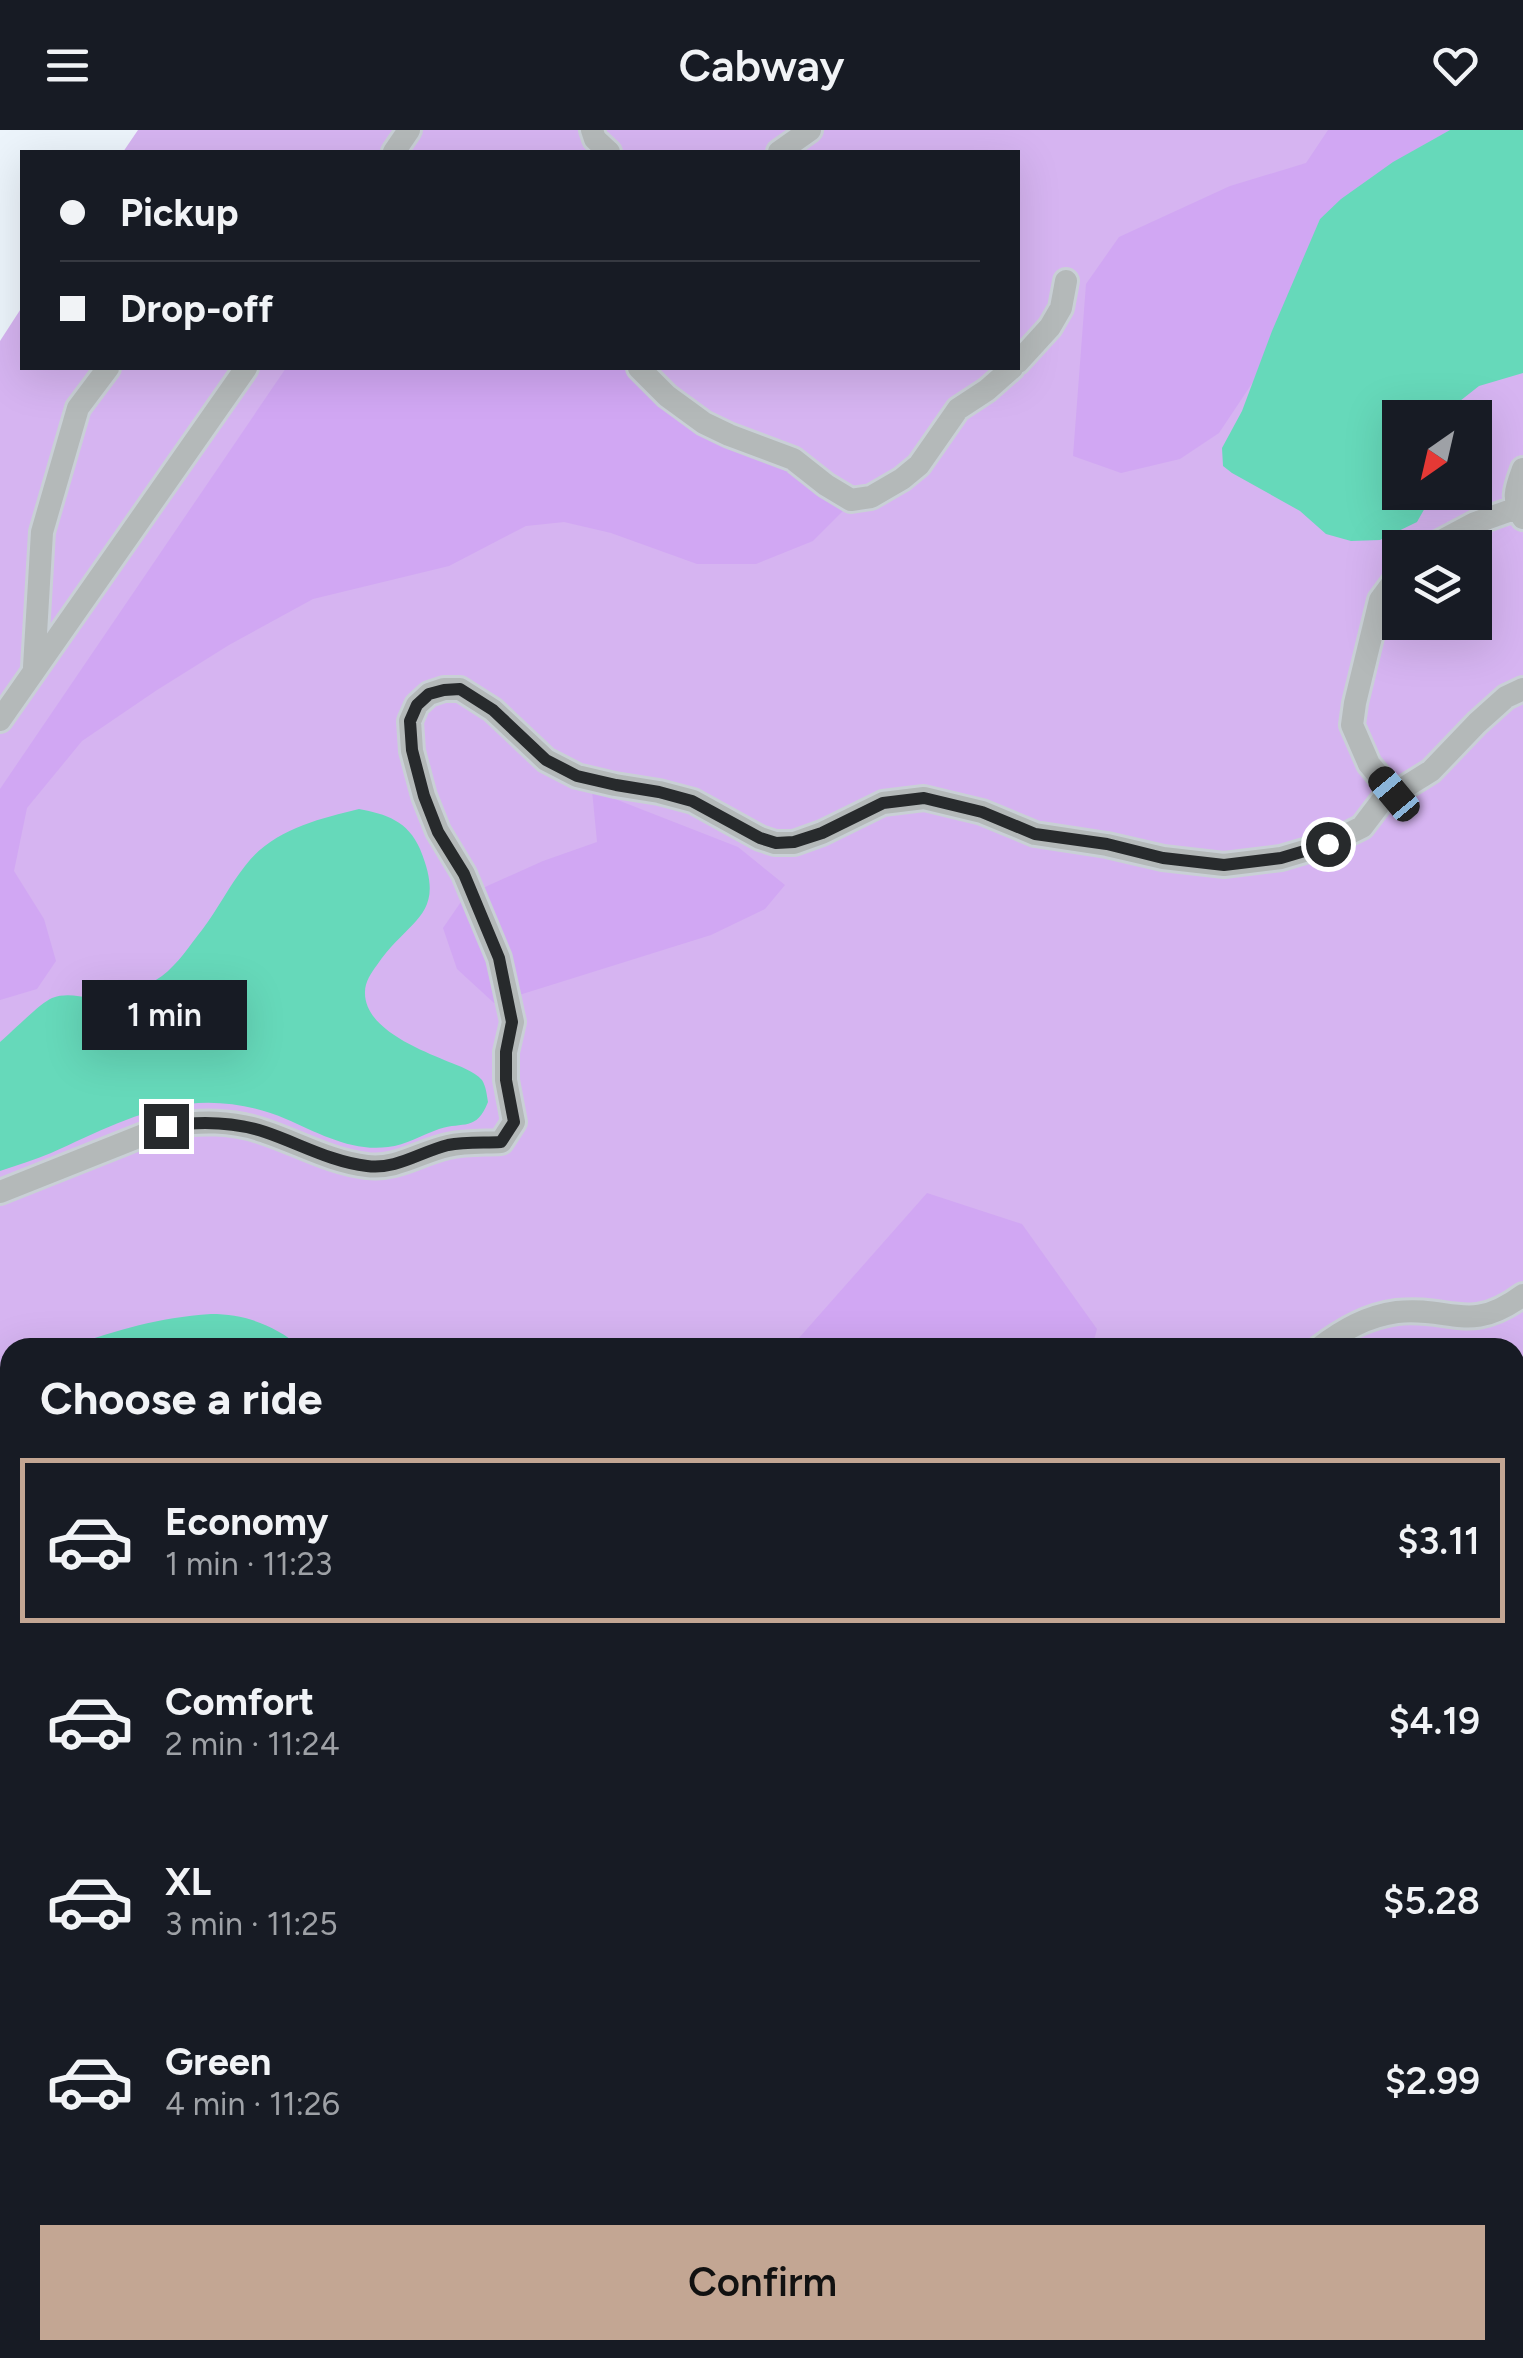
<!DOCTYPE html>
<html lang="en">
<head>
<meta charset="utf-8">
<style>
	body { margin:0; font-family:Figtree,sans-serif; background:#242831; color:#f1f3f6; height:100vh; display:flex; flex-direction:column; font-size:38px; white-space:nowrap }
	* { box-sizing:border-box; margin:0 }
	p { font-size:32px; color:#9ea1a6 }
	.icon { flex:none; width:55px; height:55px; fill:none; stroke:currentColor; stroke-width:2; stroke-linecap:round; stroke-linejoin:round }
	.map { position:relative; flex:1; overflow:hidden }
	.details { position:absolute; left:0px; top:1208px; width:1525px; height:1022px; display:flex; flex-direction:column; background:#171b24; border-radius:30px 30px 0 0; box-shadow:0 10px 40px #0002 }
	.details>* { flex:none }
	.guide { position:absolute; left:20px; top:20px; width:1000px; height:220px; border-radius:0px; box-shadow:0 10px 40px #0002; display:grid; align-content:center; height:220px; padding:0 40px; background:#171b24 }
	.needle { width:65px; rotate:214deg }
	.fabs { position:absolute; left:1382px; top:270px; display:grid; gap:20px }
	.fabs a { display:grid; place-items:center; width:110px; height:110px; border-radius:0px; background:#171b24; box-shadow:0 10px 40px #0002; font-size:50px }
	.end { position:absolute; width:45px; height:45px; margin:-22px; border:12px solid #272a2c; background:#fff; box-shadow:0 0 0 5px #fff }
	.from { border-radius:50% }
	.bubble { position:absolute; height:70px; border-radius:0px; background:#171b24; box-shadow:0 10px 40px #0002; font-size:32px; font-weight:600; line-height:70px; text-align:center }
	.car { position:absolute; width:30px; height:60px; margin:-30px -15px; border-radius:12px; box-shadow:0 0 8px 2px #0007; background:linear-gradient(#222 24%,#8ab4d8 0 40%,#222 0 76%,#8ab4d8 0 86%,#222 0) }
	.guide b { display:flex; align-items:center; gap:35px; height:95px; font-size:38px }
	.guide b+b { border-top:2px solid #363941 }
	.guide i { width:25px; height:25px; background:#f1f3f6 }
	ul { padding:0; list-style:none }
	li { display:flex; align-items:center; gap:30px; height:165px; margin:0 20px 15px; padding:0 20px; border:5px solid transparent; border-radius:0px }
	li div { flex:1 }
	li b { display:block; font-size:38px }
	li em { font-style:normal; font-weight:600 }
	li.active { border-color:#c3a693 }
	li>.icon { width:90px; height:90px; stroke-width:1.5 }
	h2 { padding:0 40px; font-size:45px; line-height:120px }
	.primary-button { display:flex; gap:20px; margin-top:auto; padding:20px 40px }
	.primary-button a { flex:1; height:115px; border-radius:0px; background:#c3a693; color:#111; font-size:40px; font-weight:600; line-height:115px; text-align:center }
	header { display:flex; justify-content:space-between; align-items:center; height:130px; padding:0 40px; background:#171b24; font-size:45px; font-weight:600 }
	.map>svg:first-child { display:block }
	.green { fill:#d6b4f1; fill-rule:evenodd }
	.forest { fill:#d1a7f3 }
	.water { fill:#66d9ba }
	.building { fill:#b9c3f3; stroke:#878991; stroke-width:2.5 }
	.lines { fill:none; stroke-linecap:round; stroke-linejoin:round }
	.lane-casing { stroke:#c9d0d6; stroke-width:28 }
	.street-casing { stroke:#c9d0d6; stroke-width:52 }
	.lane { stroke:#b4b9b9; stroke-width:22 }
	.street { stroke:#b4b9b9; stroke-width:48 }
	.route { stroke:#272a2c; stroke-width:12 }
</style>
</head>
<body>
<header><svg class="icon" aria-label="menu" viewBox="0 0 24 24"><path d="M4 6h16M4 12h16M4 18h16"/></svg>Cabway<svg class="icon" aria-label="heart" viewBox="0 0 24 24"><path d="M12 20l-8-8c-3-5 5-10 8-4 3-6 11-1 8 4z"/></svg></header>
<div class="map">
<svg width="1523" height="2228" viewBox="0 0 1523 2228">
	<rect width="100%" height="100%" fill="#ecf4fb"/>
	<path class="green" d="M138 0H1523V2228H0V211L22 177V238H1018V22H123ZM1400 288H1475V362H1400ZM1400 418H1475V492H1400ZM10 1218H1515V2220H10Z"/>
	<path class="forest" d="M1328 0H1450C1403 26 1359 52 1320 89L1253 252 1219 303 1180 329 1121 343 1073 326 1086 154 1119 107 1230 56 1306 33Z
		M286 238H627L641 256 774 328 847 377 813 411 756 434H697L611 403 564 392 526 396 449 436 313 469 229 515 157 560 82 611 27 678 14 741 44 789 56 831 37 859 0 870V659Z
		M592 660 738 717 785 755 765 779 711 805 494 873 457 839 443 798 465 766 543 731 597 712Z
		M927 1063 1022 1094 1097 1199 1092 1217H791Z
		M0 1870 10 1884V2053L0 2064Z"/>
	<path class="water" d="M1450 0H1523V243L1479 256 1446 282 1443 287 1400 288V362L1431 363 1430 369 1417 392 1380 410 1351 411 1326 404 1300 381 1232 343 1223 336 1222 318 1242 281 1272 201 1320 89 1341 69 1393 32Z
		M359 679C386 684 408 691 420 719 448 787 410 787 377 835 371 843 365 852 365 862 364 899 421 920 449 932 459 936 474 941 482 950 486 956 487 966 488 972 476 1002 464 991 439 999 422 1005 406 1015 388 1017 352 1022 318 1003 286 989 256 976 220 970 188 974 138 980 96 1003 51 1023 34 1030 17 1035 0 1041V912C12 902 40 873 52 868 65 863 78 866 90 868 117 871 140 861 162 846 178 834 190 815 202 800 218 779 229 756 245 736 272 700 318 689 359 679Z
		M211 1184C245 1184 274 1195 301 1217H69C120 1199 157 1188 211 1184Z
		M10 1245V1507L0 1506V1253Z
		M10 1618V1777L0 1764V1637L5 1622Z"/>
	<path class="building" d="M1523 1627V1794L1515 1799V1633Z
		M716 2220H885L881 2228H712Z"/>
	<g class="lines">
		<g class="lane-casing">
			<path id="lane" d="M592 0 595 9 609 22
				M394 22 409 0
				M779 22 810 0
				M1018 232 1050 197 1061 178 1066 151
				M639 238 667 266 704 293 729 305 793 329 826 355 851 370 871 367 902 349 919 335 958 279 987 260 1012 238
				M1523 339C1516 358 1511 369 1523 388
				M1428 418 1475 393 1517 378
				M34 537 42 402 78 278 108 238
				M0 590 246 238
				M1394 664 1369 634 1352 595 1355 573 1380 470 1400 443
				M0 1062 166 996C200 991 232 990 265 1002 298 1013 331 1032 367 1036 396 1040 420 1022 448 1016 465 1012 484 1013 501 1012L514 992 506 950V922L513 892 499 828 464 744 438 701 424 666 412 621 410 591 417 575 429 564 444 559H460L493 580 546 630 577 646 615 655 659 662 693 671 760 708 775 713H794L822 703 883 673 924 668 982 682 1035 704 1107 715 1163 728 1224 735 1281 728 1328 714 1362 697 1381 672 1431 641 1477 593 1506 567 1523 559
				M1319 1218C1343 1200 1367 1186 1397 1182 1451 1176 1469 1205 1523 1165
				M229 2228 232 2220
				M1206 2228 1218 2220"/>
		</g>
		<g class="street-casing">
			<path id="street" d="M1515 2021 1523 2016"/>
		</g>
		<use href="#lane" class="lane"/>
		<use href="#street" class="street"/>
	</g>
	<g class="lines">
		<path class="route" d="M166 996C200 991 232 991 265 1002 298 1013 331 1032 367 1036 396 1040 420 1022 448 1015 465 1012 484 1013 501 1012L514 992 506 950V922L512 892 499 828 464 744 438 702 424 666 412 620 410 591 417 575 429 564 444 560 460 559 493 580 546 630 577 646 616 655 659 662 692 671 760 708 776 713 794 712 822 703 883 673 924 668 982 682 1035 704 1107 714 1163 728 1224 735 1281 728 1328 714"/>
	</g>
</svg>
<div class="fabs">
<a><svg class="needle" viewBox="-14 -14 28 28"><path d="M0-13l5 13h-10z" fill="#e53935"/><path d="M0 13l5-13h-10z" fill="#9ea1a6"/></svg></a>
<a><svg class="icon" aria-label="layers" viewBox="0 0 24 24"><path d="M12 4l9 5-9 5-9-5zM3 14l9 5 9-5"/></svg></a>
</div>
<i class="end from" style="left:1328px;top:714px"></i>
<i class="end" style="left:166px;top:996px"></i>
<div class="bubble" style="left:82px;top:850px;width:165px">1 min</div>
<i class="car" style="left:1394px;top:664px;rotate:320deg"></i>
<div class="guide">
<b><i class="from"></i>Pickup</b>
<b><i></i>Drop-off</b>
</div>
<section class="details">
<h2>Choose a ride</h2>
<ul>
<li class="active"><svg class="icon" aria-label="car" viewBox="0 0 24 24"><path d="M5 17H2v-5l4-1 3-4h7l3 4 3 1v5h-3M9 17h6M6 11h13"/><circle cx="7" cy="17" r="2"/><circle cx="17" cy="17" r="2"/></svg><div><b>Economy</b><p>1 min · 11:23</p></div><em>$3.11</em></li>
<li><svg class="icon" aria-label="car" viewBox="0 0 24 24"><path d="M5 17H2v-5l4-1 3-4h7l3 4 3 1v5h-3M9 17h6M6 11h13"/><circle cx="7" cy="17" r="2"/><circle cx="17" cy="17" r="2"/></svg><div><b>Comfort</b><p>2 min · 11:24</p></div><em>$4.19</em></li>
<li><svg class="icon" aria-label="car" viewBox="0 0 24 24"><path d="M5 17H2v-5l4-1 3-4h7l3 4 3 1v5h-3M9 17h6M6 11h13"/><circle cx="7" cy="17" r="2"/><circle cx="17" cy="17" r="2"/></svg><div><b>XL</b><p>3 min · 11:25</p></div><em>$5.28</em></li>
<li><svg class="icon" aria-label="car" viewBox="0 0 24 24"><path d="M5 17H2v-5l4-1 3-4h7l3 4 3 1v5h-3M9 17h6M6 11h13"/><circle cx="7" cy="17" r="2"/><circle cx="17" cy="17" r="2"/></svg><div><b>Green</b><p>4 min · 11:26</p></div><em>$2.99</em></li>
</ul>
<div class="primary-button"><a>Confirm</a></div>
</section>
</div>
</body>
</html>
